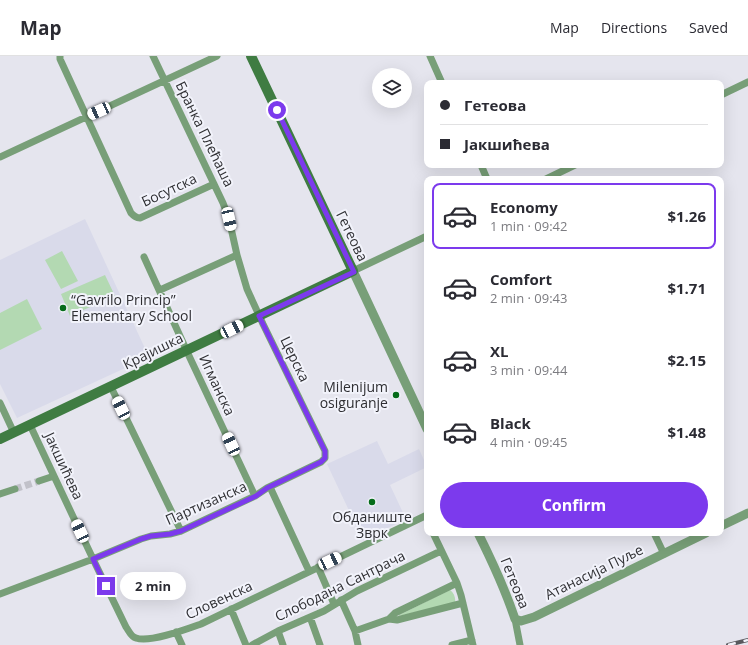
<!DOCTYPE html>
<html lang="en">
<head>
<meta charset="utf-8">
<style>
	body { margin:0; font-family:"Open Sans",sans-serif; background:#f7f7f7; color:#2b2b33; height:100vh; display:flex; flex-direction:column; font-size:15px; white-space:nowrap }
	* { box-sizing:border-box; margin:0 }
	p { font-size:13px; color:#7c7c81 }
	.icon { flex:none; width:22px; height:22px; fill:none; stroke:currentColor; stroke-width:2; stroke-linecap:round; stroke-linejoin:round }
	.map { position:relative; flex:1; overflow:hidden }
	.panel { position:absolute; left:424px; top:120px; width:300px; height:360px; display:flex; flex-direction:column; background:#fff; border-radius:8px; box-shadow:0 4px 16px #0002 }
	.panel>* { flex:none }
	.top-card { position:absolute; left:424px; top:24px; width:300px; height:88px; border-radius:8px; box-shadow:0 4px 16px #0002; display:grid; align-content:center; height:88px; padding:0 16px; background:#fff }
	.tools { position:absolute; left:372px; top:12px; display:grid; gap:8px }
	.tools a { display:grid; place-items:center; width:40px; height:40px; border-radius:50%; background:#fff; box-shadow:0 4px 16px #0002; font-size:20px }
	.end { position:absolute; width:18px; height:18px; margin:-9px; border:5px solid #7c3aed; background:#fff; box-shadow:0 0 0 2px #fff }
	.from { border-radius:50% }
	.bubble { position:absolute; height:28px; border-radius:14px; background:#fff; box-shadow:0 4px 16px #0002; font-size:13px; font-weight:700; line-height:28px; text-align:center }
	.car { position:absolute; width:12px; height:24px; margin:-12px -6px; border-radius:5px; box-shadow:0 0 3px 1px #0007; background:linear-gradient(#fff 24%,#345 0 40%,#fff 0 76%,#345 0 86%,#fff 0) }
	.top-card b { display:flex; align-items:center; gap:14px; height:38px; font-size:15px }
	.top-card b+b { border-top:1px solid #e1e1e2 }
	.top-card i { width:10px; height:10px; background:#2b2b33 }
	ul { padding:7px 0 0; list-style:none }
	li { display:flex; align-items:center; gap:12px; height:66px; margin:0 8px 6px; padding:0 8px; border:2px solid transparent; border-radius:8px }
	li div { flex:1 }
	li b { display:block; font-size:15px }
	li em { font-style:normal; font-weight:700 }
	li.on { border-color:#7c3aed }
	li>.icon { width:36px; height:36px; stroke-width:1.5 }
	.button { display:flex; gap:8px; margin-top:auto; padding:8px 16px }
	.button a { flex:1; height:46px; border-radius:24px; background:#7c3aed; color:#fff; font-size:16px; font-weight:700; line-height:46px; text-align:center }
	header { display:flex; align-items:center; gap:24px; box-sizing:border-box; height:56px; padding:0 20px; background:#fff; border-bottom:1px solid #e1e1e2 }
	header strong { font-size:19px }
	nav { display:flex; gap:22px; margin-inline-start:auto; font-size:14px }
	.map>svg:first-child { display:block }
	.built { fill:#d9daea }
	.green { fill:#b3d9b2 }
	.lines { fill:none; stroke-linecap:round; stroke-linejoin:round }
	.minor-tunnel { stroke:#c1c1c9; stroke-width:7; stroke-dasharray:7 3.5; stroke-linecap:butt }
	.minor { stroke:#789f78; stroke-width:7 }
	.tertiary { stroke:#789f78; stroke-width:9 }
	.secondary { stroke:#3f7c42; stroke-width:10 }
	.rail-casing { stroke:#58585d; stroke-width:4 }
	.rail { stroke:#f2f3fb; stroke-width:2.5; stroke-dasharray:8; stroke-linecap:butt }
	.route { stroke:#7c3aed; stroke-width:5 }
	.poi-dot { fill:#056c1a; stroke:#f2f3fb; stroke-width:1.5 }
	.labels { text-anchor:middle; stroke-width:4; stroke-linejoin:round; paint-order:stroke }
	.street-label { font-size:14px; fill:#2f2f33; stroke:#f2f3fb }
	.poi-label { font-size:14px; fill:#2f2f33; stroke:#f2f3fb; text-anchor:start }
</style>
</head>
<body>
<header>
<strong>Map</strong>
<nav><a>Map</a><a>Directions</a><a>Saved</a></nav>
</header>
<div class="map">
<svg width="748" height="589" viewBox="0 0 748 589">
	<rect width="100%" height="100%" fill="#e5e5ee"/>
	<path class="built" d="M85 163 149 301 17 362 0 328V204Z
		M377 385 388 408 419 393 427 411 390 429 406 463 363 484 327 408Z"/>
	<path class="green" d="M62 195 78 225 61 233 45 204Z
		M105 219 115 240 70 260 61 238Z
		M27 243 42 273 0 294V257Z
		M450 534C454 537 456 542 455 547L399 560V559Z"/>
	<g class="lines">
		<path class="minor-tunnel" d="M15 433 39 425"/>
		<path class="minor" d="M60 0V3L131 157C134 160 136 162 140 162L214 128
			M430 0 442 27
			M721 39 748 26
			M0 101 217 0
			M481 109 487 123
			M546 123 575 109
			M144 201 190 302 255 440
			M353 215 427 180
			M160 234 237 199
			M111 331 181 475
			M0 347 14 377
			M30 369 93 503 126 571C129 575 131 581 136 582 150 587 187 573 201 568L427 459
			M39 425 54 420
			M270 431 309 515
			M0 438 15 433
			M433 477 457 527 461 539 473 589
			M654 477 664 498
			M318 511 334 548
			M0 538 93 503 141 483 151 480 170 478 181 475 255 440 267 432 321 406 325 402V395L263 268 247 233 237 199 229 163 223 147 153 0
			M341 544 355 575 358 589
			M231 553 246 589
			M310 561 320 589
			M389 563 395 557 457 527
			M515 563 520 589
			M278 575 283 589
			M355 575 389 563 397 564 463 547
			M176 576 182 589
			M252 589 278 575 324 555 357 535 441 495
			M452 589 472 584"/>
		<path class="tertiary" d="M353 215 427 373
			M721 470 748 457
			M478 477C492 505 505 533 515 563L521 565 534 561 706 477"/>
		<path class="secondary" d="M0 383 353 215 251 0"/>
		<g class="rail-casing">
			<path id="rail" d="M728 589 748 584"/>
		</g>
		<use href="#rail" class="rail"/>
	</g>
	<g class="lines">
		<path class="route" d="M106 530 93 503 141 483 151 480 170 478 181 475 256 440 267 432 321 406 325 402V395L259 260 354 216 277 54"/>
	</g>
	<g class="poi-dot">
		<circle cx="63" cy="252" r="4"/>
		<circle cx="396" cy="339" r="4"/>
		<circle cx="372" cy="446" r="4"/>
	</g>
	<g class="labels">
		<g class="street-label">
			<text transform="translate(205 78) rotate(64)" y="5">Бранка Плећаша</text>
			<text transform="translate(169 134) rotate(-25)" y="5">Босутска</text>
			<text transform="translate(352 180) rotate(64)" y="5">Гетеова</text>
			<text transform="translate(153 295) rotate(-26)" y="5">Крајишка</text>
			<text transform="translate(295 303) rotate(64)" y="5">Церска</text>
			<text transform="translate(217 329) rotate(65)" y="5">Игманска</text>
			<text transform="translate(64 410) rotate(65)" y="5">Јакшићева</text>
			<text transform="translate(206 447) rotate(-24)" y="5">Партизанска</text>
			<text transform="translate(594 516) rotate(-26)" y="5">Атанасија Пуље</text>
			<text transform="translate(515 527) rotate(68)" y="5">Гетеова</text>
			<text transform="translate(340 530) rotate(-26)" y="5">Слободана Сантрача</text>
			<text transform="translate(219 544) rotate(-25)" y="5">Словенска</text>
		</g>
		<g class="poi-label">
			<text x="71" y="249">“Gavrilo Princip”<tspan x="71" dy="16">Elementary School</tspan></text>
			<text x="388" y="336" text-anchor="end">Milenijum<tspan x="388" dy="16">osiguranje</tspan></text>
			<text x="372" y="466" text-anchor="middle">Обданиште<tspan x="372" dy="16">Зврк</tspan></text>
		</g>
	</g>
</svg>
<div class="tools">
<a><svg class="icon" aria-label="layers" viewBox="0 0 24 24"><path d="M12 4l9 5-9 5-9-5zM3 14l9 5 9-5"/></svg></a>
</div>
<i class="end from" style="left:277px;top:54px"></i>
<i class="end" style="left:106px;top:530px"></i>
<div class="bubble" style="left:120px;top:516px;width:66px">2 min</div>
<i class="car" style="left:99px;top:55px;rotate:246deg"></i>
<i class="car" style="left:229px;top:163px;rotate:167deg"></i>
<i class="car" style="left:232px;top:273px;rotate:64deg"></i>
<i class="car" style="left:121px;top:352px;rotate:334deg"></i>
<i class="car" style="left:231px;top:388px;rotate:335deg"></i>
<i class="car" style="left:80px;top:475px;rotate:335deg"></i>
<i class="car" style="left:330px;top:505px;rotate:65deg"></i>
<div class="top-card">
<b><i class="from"></i>Гетеова</b>
<b><i></i>Јакшићева</b>
</div>
<section class="panel">
<ul>
<li class="on"><svg class="icon" aria-label="car" viewBox="0 0 24 24"><path d="M5 17H2v-5l4-1 3-4h7l3 4 3 1v5h-3M9 17h6M6 11h13"/><circle cx="7" cy="17" r="2"/><circle cx="17" cy="17" r="2"/></svg><div><b>Economy</b><p>1 min · 09:42</p></div><em>$1.26</em></li>
<li><svg class="icon" aria-label="car" viewBox="0 0 24 24"><path d="M5 17H2v-5l4-1 3-4h7l3 4 3 1v5h-3M9 17h6M6 11h13"/><circle cx="7" cy="17" r="2"/><circle cx="17" cy="17" r="2"/></svg><div><b>Comfort</b><p>2 min · 09:43</p></div><em>$1.71</em></li>
<li><svg class="icon" aria-label="car" viewBox="0 0 24 24"><path d="M5 17H2v-5l4-1 3-4h7l3 4 3 1v5h-3M9 17h6M6 11h13"/><circle cx="7" cy="17" r="2"/><circle cx="17" cy="17" r="2"/></svg><div><b>XL</b><p>3 min · 09:44</p></div><em>$2.15</em></li>
<li><svg class="icon" aria-label="car" viewBox="0 0 24 24"><path d="M5 17H2v-5l4-1 3-4h7l3 4 3 1v5h-3M9 17h6M6 11h13"/><circle cx="7" cy="17" r="2"/><circle cx="17" cy="17" r="2"/></svg><div><b>Black</b><p>4 min · 09:45</p></div><em>$1.48</em></li>
</ul>
<div class="button"><a>Confirm</a></div>
</section>
</div>
</body>
</html>
